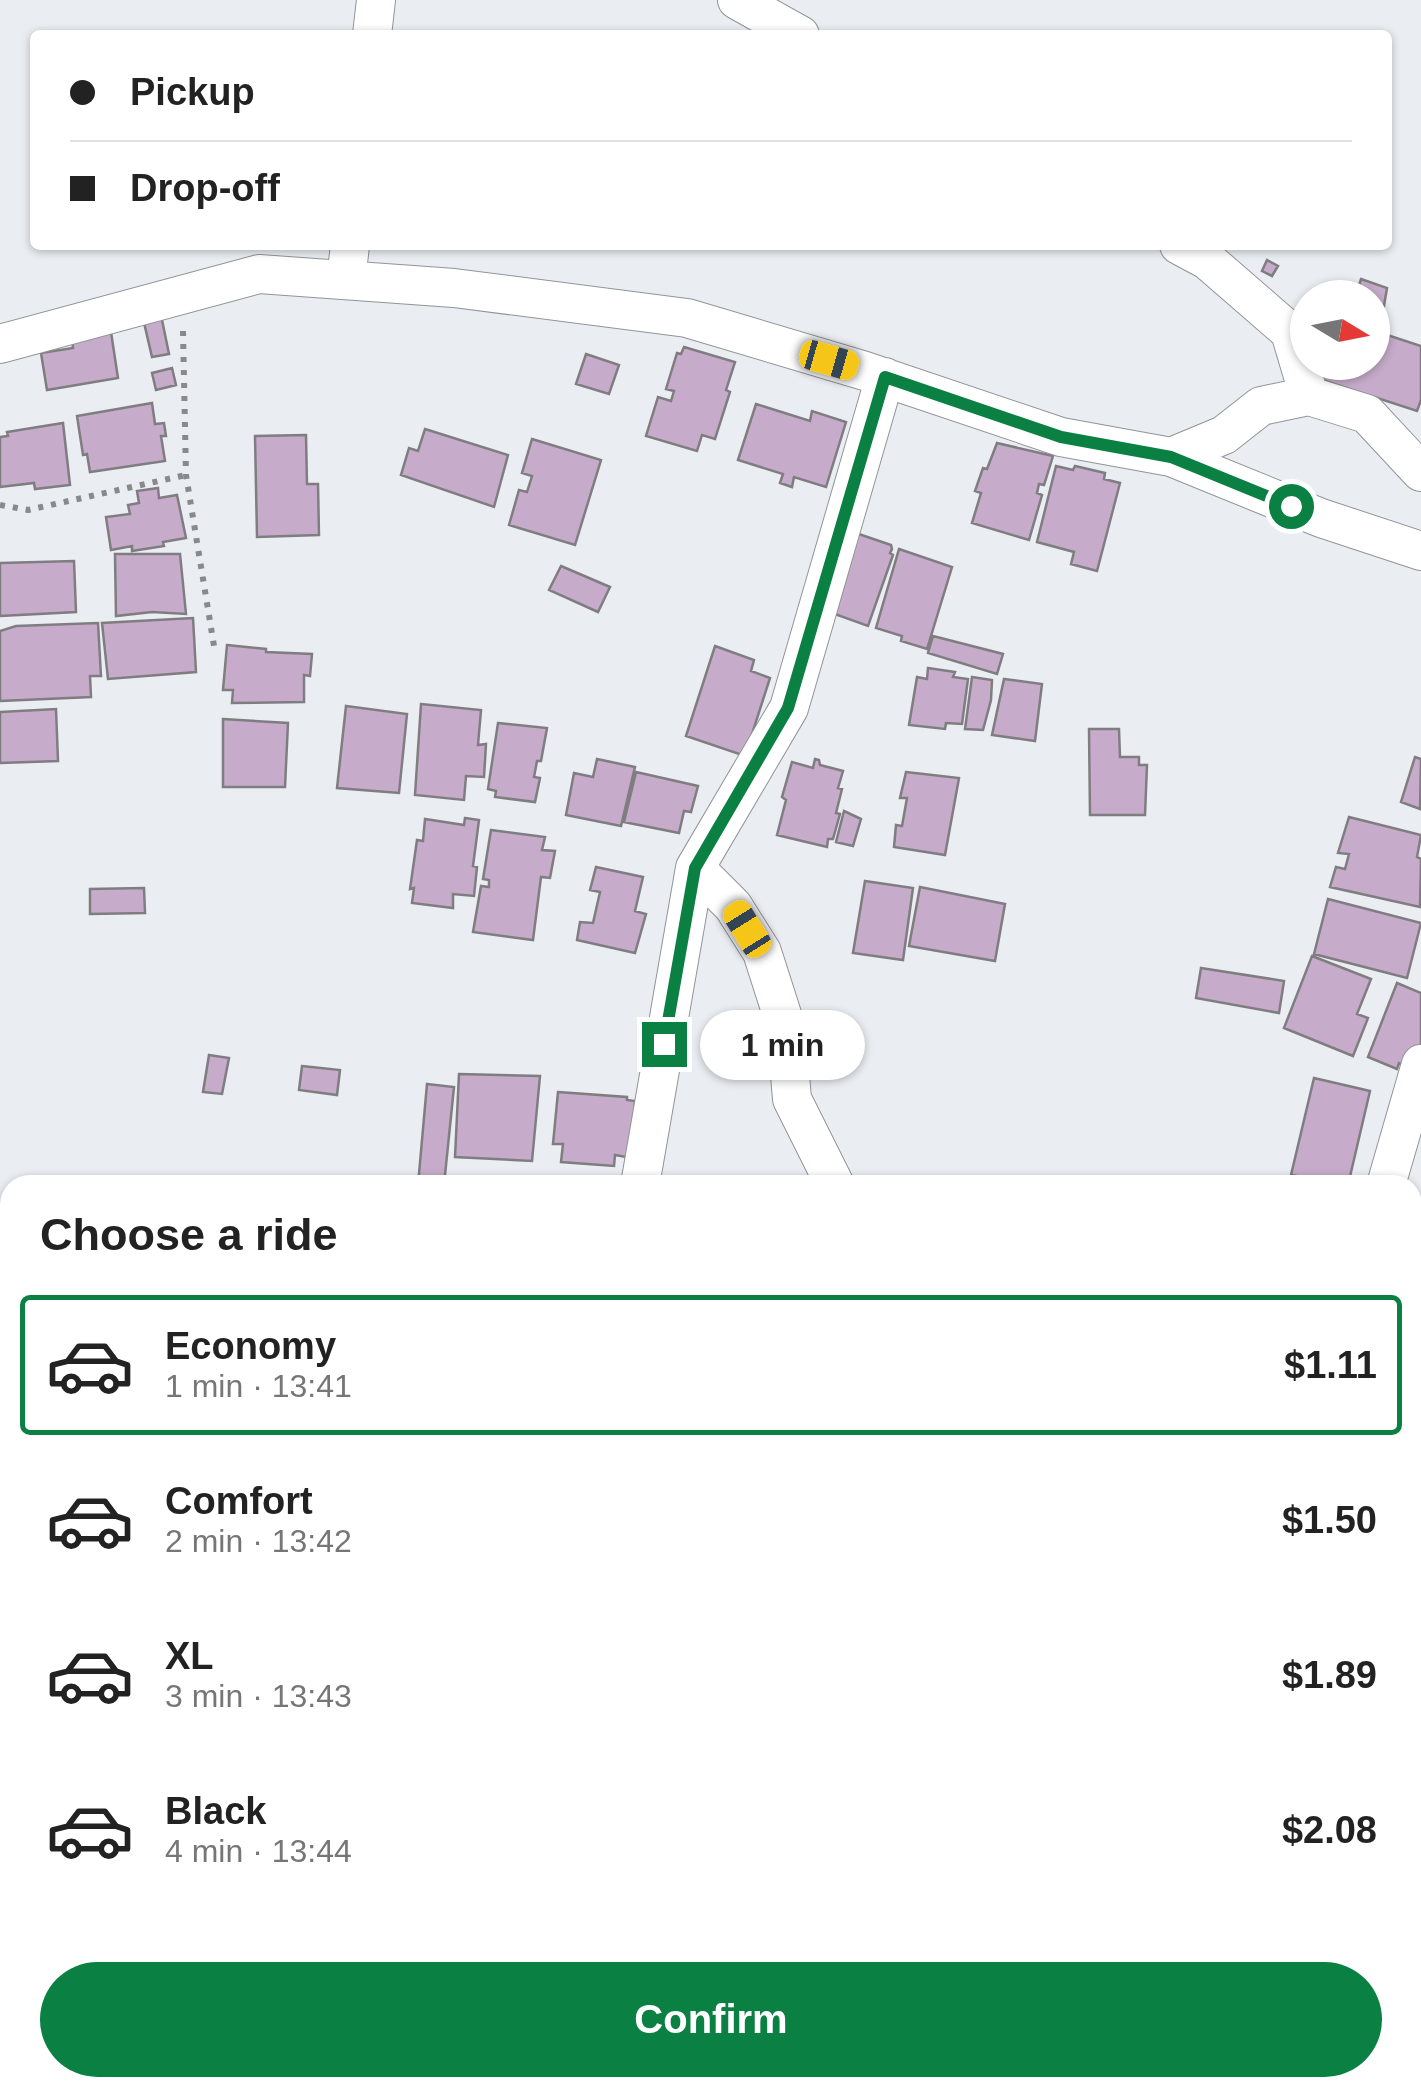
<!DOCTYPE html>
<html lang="en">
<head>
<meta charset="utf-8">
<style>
	body { margin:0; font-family:Helvetica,sans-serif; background:#f6f6f6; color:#222; height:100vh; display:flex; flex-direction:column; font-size:38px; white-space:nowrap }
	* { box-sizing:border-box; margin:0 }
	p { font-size:32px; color:#767676 }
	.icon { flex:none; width:55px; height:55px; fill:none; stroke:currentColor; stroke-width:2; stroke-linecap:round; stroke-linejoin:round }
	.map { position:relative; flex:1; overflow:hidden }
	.side { position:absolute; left:0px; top:1175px; width:1422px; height:922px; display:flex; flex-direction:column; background:#fff; border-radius:30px 30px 0 0; box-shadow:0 2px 8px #0004 }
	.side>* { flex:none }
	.banner { position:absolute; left:30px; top:30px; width:1362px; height:220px; border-radius:10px; box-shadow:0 2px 8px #0004; display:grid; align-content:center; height:220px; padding:0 40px; background:#fff }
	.needle { width:65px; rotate:100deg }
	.buttons { position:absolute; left:1290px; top:280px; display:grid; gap:20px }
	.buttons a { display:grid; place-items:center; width:100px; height:100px; border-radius:50%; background:#fff; box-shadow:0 2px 8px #0004; font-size:50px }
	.end { position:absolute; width:45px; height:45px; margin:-22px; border:12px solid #0b8043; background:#fff; box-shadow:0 0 0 5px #fff }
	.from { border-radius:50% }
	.bubble { position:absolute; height:70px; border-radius:35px; background:#fff; box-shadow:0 2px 8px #0004; font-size:32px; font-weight:700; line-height:70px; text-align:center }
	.car { position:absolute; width:30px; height:60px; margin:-30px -15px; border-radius:12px; box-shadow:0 0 8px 2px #0007; background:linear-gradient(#f5c518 24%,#345 0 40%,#f5c518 0 76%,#345 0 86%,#f5c518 0) }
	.banner b { display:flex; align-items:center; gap:35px; height:95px; font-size:38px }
	.banner b+b { border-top:2px solid #e0e0e0 }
	.banner i { width:25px; height:25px; background:#222 }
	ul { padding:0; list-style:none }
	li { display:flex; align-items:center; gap:30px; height:140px; margin:0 20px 15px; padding:0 20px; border:5px solid transparent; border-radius:10px }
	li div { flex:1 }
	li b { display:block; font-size:38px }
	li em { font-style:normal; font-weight:700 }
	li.current { border-color:#0b8043 }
	li>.icon { width:90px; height:90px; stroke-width:1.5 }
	h2 { padding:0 40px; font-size:45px; line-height:120px }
	.button { display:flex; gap:20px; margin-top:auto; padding:20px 40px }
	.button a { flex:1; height:115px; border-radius:60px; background:#0b8043; color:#fff; font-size:40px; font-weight:700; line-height:115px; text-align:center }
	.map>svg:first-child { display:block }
	.building { fill:#c6acca; stroke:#807d81; stroke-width:2.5 }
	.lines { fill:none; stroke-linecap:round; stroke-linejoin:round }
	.street-casing { stroke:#919498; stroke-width:40 }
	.path { stroke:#87898c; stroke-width:6; stroke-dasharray:5 8; stroke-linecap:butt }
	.street { stroke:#fff; stroke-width:38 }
	.route { stroke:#0b8043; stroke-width:12 }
</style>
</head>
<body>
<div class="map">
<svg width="1421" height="2097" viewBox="0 0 1421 2097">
	<rect width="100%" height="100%" fill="#eaedf2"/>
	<path class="building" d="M1267 260 1278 266 1272 276 1262 271Z
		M1361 279 1387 288 1383 312 1372 309V298H1352L1353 293 1356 295Z
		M160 310 169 354 152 357 142 314Z
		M1372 330 1421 346V400L1417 411 1316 378 1321 362H1372Z
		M111 332 118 378 47 390 41 353 73 348 72 339Z
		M684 347 735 362 726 390 730 392 715 439 702 435 697 451 646 436 658 397 671 401 674 391 666 389 677 353 681 354Z
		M586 354 619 365 609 394 576 384Z
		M172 368 176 385 156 390 152 373Z
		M152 403 155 424 164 423 166 436H161L165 461 90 472 87 454 83 455 77 416Z
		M756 404 810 421 812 411 846 422 826 487 794 477 792 487 780 483 783 474 738 460Z
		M63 423 70 485 35 489 34 483 0 487V437L8 436 7 432Z
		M425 429 508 455 494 507 401 475 409 448 418 451Z
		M306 435 307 484H318L319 535 257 537 255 436Z
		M532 439 601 460 575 545 509 525 519 490 527 492 532 476 522 473Z
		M997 443 1053 456 1044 485 1039 484 1037 493 1042 495 1029 540 972 523 981 493 975 491 983 468 987 469Z
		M1056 466 1073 470 1075 466 1105 473 1104 479 1120 483 1097 571 1071 564 1074 552 1037 542Z
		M158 488 159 498 177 495 186 538 163 542 164 546 132 551V546L111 550 106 517 130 514 128 505 139 503 137 491Z
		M847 530 891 545 892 549 890 553 893 555 868 626 818 608Z
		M899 549 952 567 927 649 901 641 902 636 876 628Z
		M115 554H180L186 614 152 612 116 616Z
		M74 561 76 612 0 616V563Z
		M561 566 610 587 598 612 549 590Z
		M193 618 196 672 108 679 102 623Z
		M98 623 101 676H90L91 697 0 701V631L16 626Z
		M933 636 1003 654 997 674 928 653Z
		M227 645 266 649V652L312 654 310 676 304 675V702L232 703 233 690H223Z
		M715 646 754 660 751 671 770 678 745 756 686 736Z
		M928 668 955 672 953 677 968 679 962 724 946 723 945 729 909 725 917 677 927 679Z
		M972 677 992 680 991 700 983 730 965 729Z
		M1004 679 1042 684 1035 741 992 735Z
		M421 704 481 710 478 745 486 744 484 777 466 776 464 800 415 795Z
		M346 706 407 714 399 793 337 788Z
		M56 709 58 761 0 763V712Z
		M223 719 288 723 285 787H223Z
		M498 723 547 728 541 761H537L534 777 540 778 535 802 495 797 496 791 488 789Z
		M1089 729H1119L1120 757H1139V765H1147L1145 815H1090Z
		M1415 757 1421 759 1420 809 1401 802Z
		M597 759 635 767 621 826 566 815 574 773 593 777Z
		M815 759 819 760 820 765 843 771 838 788 842 789 836 813 840 814 833 839H828L827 847 777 835 786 800 782 797 792 762 813 768Z
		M636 772 698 786 691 812 684 811 679 833 624 822Z
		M906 772 959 778 945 855 894 847 896 825 902 826 907 798H900Z
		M844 811 861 819 853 846 836 842Z
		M1349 817 1421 835 1417 857 1421 859 1420 907 1330 887 1336 867 1345 869 1349 854 1338 853Z
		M465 818 479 820 473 866 477 867 474 896 453 894V908L412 903 414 888 410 889 417 840 423 841 425 819 464 825Z
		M491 830 545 837 542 850 555 851 550 878 541 877 533 940 473 932 481 886 489 887V880L483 879Z
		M596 867 643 877 635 911 646 914 635 953 577 940 580 922 593 923 600 892 590 890Z
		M865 881 913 888 903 960 853 953Z
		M920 887 1005 904 995 961 909 946Z
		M144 888 145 913 90 914V889Z
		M1328 899 1421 923 1407 978 1314 954Z
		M1312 956 1371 979 1357 1014 1368 1018 1353 1056 1284 1028Z
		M1201 968 1284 981 1279 1013 1196 998Z
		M1397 983 1421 993V1056L1416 1069 1399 1063 1397 1069 1368 1057Z
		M209 1055 229 1058 222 1094 203 1092Z
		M302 1066 340 1070 337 1095 299 1090Z
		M459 1074 540 1076 532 1161 455 1157Z
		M1314 1078 1370 1091 1348 1185 1291 1175Z
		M427 1084 454 1087 444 1185H418Z
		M558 1092 627 1097V1100L635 1101 632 1158 615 1155 614 1166 561 1162 563 1144H553Z
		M5 1447 10 1451V1535L6 1539 0 1536V1453Z
		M0 1736 10 1746V1799L1 1808Z
		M1412 1780H1421V1834H1412Z
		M10 1891V1929L0 1924V1901L6 1900Z
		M0 1952 10 1956V1979L0 2003Z
		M175 2088H239L238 2093 233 2092 232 2097H173Z
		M396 2088H427L421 2097H389Z
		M461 2088H485L495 2097H456Z
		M1029 2088H1088L1087 2097H1028Z
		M1109 2088H1176V2095L1109 2094Z"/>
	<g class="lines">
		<g class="street-casing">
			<path id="street" d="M737 0 800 35
				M372 35 376 0
				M1179 245 1207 260 1290 332 1309 396 1367 414 1421 472
				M346 280 350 245
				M0 344 259 274 454 288 687 318 865 371 1061 437 1171 457 1321 518 1421 551
				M1171 457 1224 435 1261 406 1309 396
				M695 868 733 906 762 952 786 1027 792 1099 835 1185
				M640 1185 695 868 789 708 885 377
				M1386 1185 1421 1064
				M1412 1560V1641
				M0 1610 10 1618
				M1412 1746 1421 1762
				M650 2088 662 2097
				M1009 2097 1010 2088"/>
		</g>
		<path class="path" d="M183 331 186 475 215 652
			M0 505 28 510 186 475
			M0 2033 10 2029
			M0 2068 10 2078
			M20 2088 37 2097
			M256 2088 257 2097"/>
		<use href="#street" class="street"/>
	</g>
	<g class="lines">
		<path class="route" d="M664 1044 695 868 788 708 885 377 1061 437 1171 457 1291 506"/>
	</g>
</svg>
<div class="buttons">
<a><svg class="needle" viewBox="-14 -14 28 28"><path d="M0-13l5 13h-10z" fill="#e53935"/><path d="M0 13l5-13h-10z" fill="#767676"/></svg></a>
</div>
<i class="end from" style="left:1291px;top:506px"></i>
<i class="end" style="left:664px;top:1044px"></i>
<div class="bubble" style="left:700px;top:1010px;width:165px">1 min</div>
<i class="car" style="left:829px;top:360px;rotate:106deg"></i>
<i class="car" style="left:747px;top:929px;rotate:328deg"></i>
<div class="banner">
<b><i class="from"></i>Pickup</b>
<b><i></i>Drop-off</b>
</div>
<section class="side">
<h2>Choose a ride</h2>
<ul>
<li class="current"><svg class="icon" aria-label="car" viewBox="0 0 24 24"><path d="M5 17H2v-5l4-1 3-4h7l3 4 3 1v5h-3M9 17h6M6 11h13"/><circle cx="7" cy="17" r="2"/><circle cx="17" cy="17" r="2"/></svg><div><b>Economy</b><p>1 min · 13:41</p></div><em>$1.11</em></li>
<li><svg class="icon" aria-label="car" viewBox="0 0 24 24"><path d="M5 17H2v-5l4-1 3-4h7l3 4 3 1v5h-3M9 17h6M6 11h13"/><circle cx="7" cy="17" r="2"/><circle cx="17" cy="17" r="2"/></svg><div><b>Comfort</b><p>2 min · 13:42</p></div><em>$1.50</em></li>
<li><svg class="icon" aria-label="car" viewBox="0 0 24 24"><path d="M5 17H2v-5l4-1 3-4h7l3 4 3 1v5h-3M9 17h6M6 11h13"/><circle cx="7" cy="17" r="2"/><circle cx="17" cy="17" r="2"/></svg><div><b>XL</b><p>3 min · 13:43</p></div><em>$1.89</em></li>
<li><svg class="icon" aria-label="car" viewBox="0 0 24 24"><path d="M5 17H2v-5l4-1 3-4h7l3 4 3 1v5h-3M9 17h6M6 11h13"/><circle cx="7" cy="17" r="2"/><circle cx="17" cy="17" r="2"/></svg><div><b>Black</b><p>4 min · 13:44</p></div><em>$2.08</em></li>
</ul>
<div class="button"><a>Confirm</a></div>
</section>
</div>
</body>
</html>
